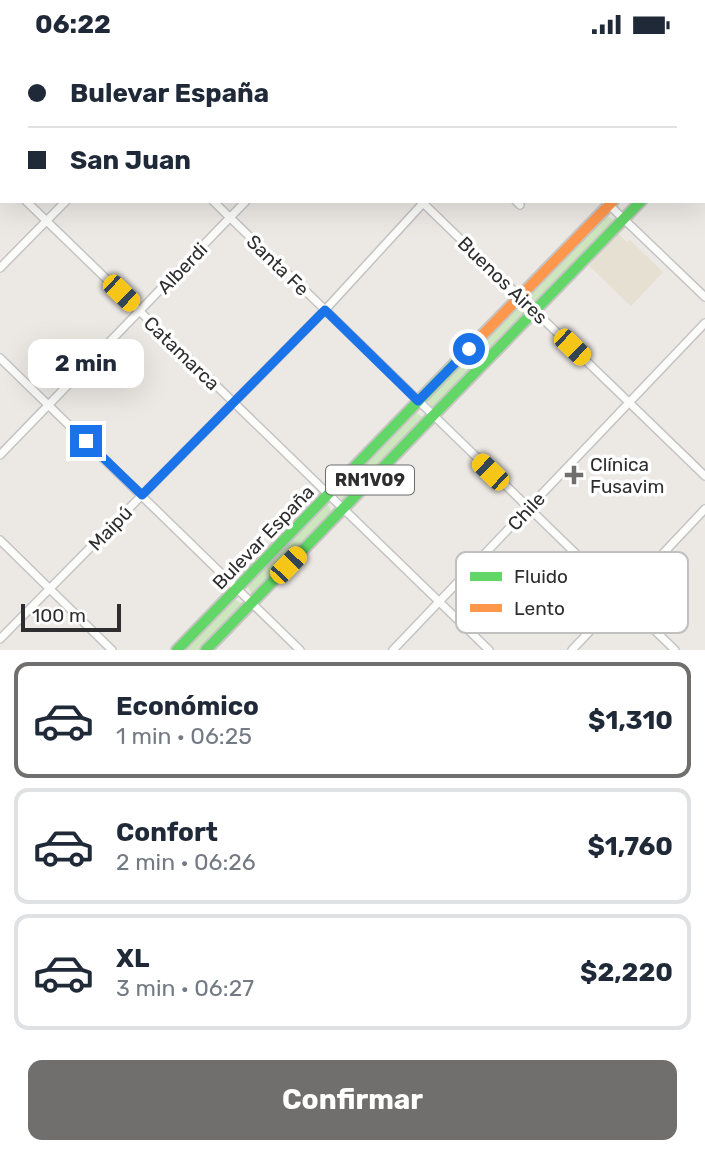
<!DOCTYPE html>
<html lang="es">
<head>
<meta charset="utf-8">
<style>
	body { margin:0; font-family:Rubik,sans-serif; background:#f6f6f7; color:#1f2937; height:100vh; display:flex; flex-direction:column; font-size:26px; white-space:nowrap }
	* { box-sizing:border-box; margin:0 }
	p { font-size:23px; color:#747a83 }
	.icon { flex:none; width:38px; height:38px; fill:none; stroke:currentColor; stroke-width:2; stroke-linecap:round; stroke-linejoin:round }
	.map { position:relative; height:601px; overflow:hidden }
	.side { display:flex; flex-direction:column; background:#fff; flex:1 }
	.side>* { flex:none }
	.hud { position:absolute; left:0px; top:0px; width:705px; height:154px; box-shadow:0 7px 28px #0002; display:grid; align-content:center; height:154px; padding:0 28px; background:#fff }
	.scale { position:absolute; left:21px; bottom:18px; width:100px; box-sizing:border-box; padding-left:7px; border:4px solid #2e2e2e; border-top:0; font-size:19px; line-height:24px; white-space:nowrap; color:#2e2e2e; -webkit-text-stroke:5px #fff; paint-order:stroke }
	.end { position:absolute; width:32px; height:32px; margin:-16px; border:9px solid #1a73e8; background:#fff; box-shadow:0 0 0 4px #fff }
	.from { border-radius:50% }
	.bubble { position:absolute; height:49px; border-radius:14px; background:#fff; box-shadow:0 7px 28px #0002; font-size:23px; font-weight:700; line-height:49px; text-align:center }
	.car { position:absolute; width:21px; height:42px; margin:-21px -10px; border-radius:9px; box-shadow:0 0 5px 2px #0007; background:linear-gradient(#f5c518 24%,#345 0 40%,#f5c518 0 76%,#345 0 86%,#f5c518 0) }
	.hud b { display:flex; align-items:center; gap:24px; height:66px; font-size:26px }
	.hud b+b { border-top:2px solid #e0e1e3 }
	.hud i { width:18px; height:18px; background:#1f2937 }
	ul { padding:12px 0 0; list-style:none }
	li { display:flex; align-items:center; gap:21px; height:116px; margin:0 14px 10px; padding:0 14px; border:4px solid #e0e1e3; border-radius:14px }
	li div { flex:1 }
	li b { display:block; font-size:26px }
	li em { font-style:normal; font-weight:700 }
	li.active { border-color:#706f6e }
	li>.icon { width:63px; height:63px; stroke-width:1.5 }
	.button { display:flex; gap:14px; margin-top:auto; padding:14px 28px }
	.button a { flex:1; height:80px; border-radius:14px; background:#706f6e; color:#fff; font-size:28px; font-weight:700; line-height:80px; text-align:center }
	.status { display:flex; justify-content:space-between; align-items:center; height:49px; padding:0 35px; background:#fff; direction:ltr }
	.status svg { height:19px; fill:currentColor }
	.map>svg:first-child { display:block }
	.education { fill:#e6e0d3 }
	.green { fill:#cee6be }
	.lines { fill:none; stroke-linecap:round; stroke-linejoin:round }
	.street-casing { stroke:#c5c4c5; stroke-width:10 }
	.fast-casing { stroke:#c6c5c4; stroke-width:14 }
	.slow-casing { stroke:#c6c5c4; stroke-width:14 }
	.street { stroke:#fcfcfb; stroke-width:7 }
	.fast { stroke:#63d668; stroke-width:10 }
	.slow { stroke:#ff974d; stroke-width:10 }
	.route { stroke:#1a73e8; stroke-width:9 }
	.poi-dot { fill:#706f6e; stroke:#fff; stroke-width:2.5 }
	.labels { text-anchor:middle; stroke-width:7; stroke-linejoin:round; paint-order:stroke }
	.shield { fill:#fff; stroke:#6d6d6d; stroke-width:2 }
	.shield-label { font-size:18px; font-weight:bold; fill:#2e2e2e }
	.street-label { font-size:19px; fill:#2e2e2e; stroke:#fff }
	.poi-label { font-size:19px; fill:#2e2e2e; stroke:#fff; text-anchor:start }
	.key { fill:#fff; stroke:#c0c0c0; stroke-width:2 }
	.key-label { font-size:19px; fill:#2e2e2e }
</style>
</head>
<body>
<div class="status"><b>06:22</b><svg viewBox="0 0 49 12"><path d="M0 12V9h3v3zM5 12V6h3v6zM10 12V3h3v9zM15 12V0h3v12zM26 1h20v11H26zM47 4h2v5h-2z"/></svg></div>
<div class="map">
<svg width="705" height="601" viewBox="0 0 705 601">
	<rect width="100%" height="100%" fill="#ece8e4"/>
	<path class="education" d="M619 185 627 193 630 191 663 223 631 257 589 217 599 206 598 204Z"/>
	<path class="green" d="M607 167 612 170 611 176 538 252H533L529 244 603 168Z
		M516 258 520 259 524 265 437 357H431L428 352V348Z
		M415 363 422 368V372L345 450H342L337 445 338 441Z
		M325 456H328L332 463 255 544H251L247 536Z
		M234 550 241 554V558L200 601H183Z"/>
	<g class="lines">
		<g class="street-casing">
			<path id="street" d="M55 0 57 2
				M264 0 265 2
				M449 0 450 2
				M638 0 640 2
				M35 2 37 0
				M213 2 215 0
				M392 2 394 0
				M574 2 576 0
				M0 39 2 38
				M704 64 705 65
				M0 127 2 129
				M26 152 489 601
				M213 152 675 601
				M421 152 705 427
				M516 152 520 156
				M606 153 705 248
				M0 219 66 152
				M0 309 300 601
				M0 406 246 152
				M0 491 112 601
				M0 590 325 261 425 152
				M393 601 705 274
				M572 601 705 460"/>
		</g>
		<g class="fast-casing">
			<path id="fast" d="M704 58 705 56
				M704 87 705 86
				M177 601 463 306
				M206 601 641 152"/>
		</g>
		<g class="slow-casing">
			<path id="slow" d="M463 306 613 152"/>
		</g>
		<use href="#street" class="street"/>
		<use href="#fast" class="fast"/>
		<use href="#slow" class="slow"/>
	</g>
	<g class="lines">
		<path class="route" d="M86 392 142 446 325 261 418 352 469 300"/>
	</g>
	<path class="poi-dot" d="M570.5 415.5h7v7h7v7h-7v7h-7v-7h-7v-7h7z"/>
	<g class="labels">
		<rect class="shield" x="326" y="416.5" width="88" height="29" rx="5"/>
		<g class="shield-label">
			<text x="370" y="437">RN1V09</text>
		</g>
		<g class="street-label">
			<text transform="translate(278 216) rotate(44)" y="7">Santa Fe</text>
			<text transform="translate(182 219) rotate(-46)" y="7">Alberdi</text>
			<text transform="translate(503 231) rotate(44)" y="7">Buenos Aires</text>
			<text transform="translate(182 304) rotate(44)" y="7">Catamarca</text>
			<text transform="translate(526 462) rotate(-47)" y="7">Chile</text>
			<text transform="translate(110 479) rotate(-46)" y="7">Maipú</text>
			<text transform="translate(263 488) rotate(-46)" y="7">Bulevar España</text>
		</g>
		<g class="poi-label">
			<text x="590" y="422">Clínica<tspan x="590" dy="22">Fusavim</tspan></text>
		</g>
	</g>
	<rect x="456" y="503" width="232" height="81" rx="10" class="key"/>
	<rect x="470" y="523" width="32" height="9" fill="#63d668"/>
	<rect x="470" y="555" width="32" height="8" fill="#ff974d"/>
	<g class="key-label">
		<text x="514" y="534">Fluido</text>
		<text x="514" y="566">Lento</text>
	</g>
</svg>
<div class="scale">100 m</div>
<i class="end from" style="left:469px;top:300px"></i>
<i class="end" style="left:86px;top:392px"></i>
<div class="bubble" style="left:28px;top:290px;width:116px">2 min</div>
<i class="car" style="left:121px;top:244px;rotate:134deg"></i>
<i class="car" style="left:572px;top:298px;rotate:134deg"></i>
<i class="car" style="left:490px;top:423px;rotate:314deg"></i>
<i class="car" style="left:288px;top:516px;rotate:44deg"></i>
<div class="hud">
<b><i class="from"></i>Bulevar España</b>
<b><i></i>San Juan</b>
</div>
</div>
<section class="side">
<ul>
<li class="active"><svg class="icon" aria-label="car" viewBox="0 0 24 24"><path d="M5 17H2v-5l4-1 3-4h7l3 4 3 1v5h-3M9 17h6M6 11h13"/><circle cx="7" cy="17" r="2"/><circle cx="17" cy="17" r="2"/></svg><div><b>Económico</b><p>1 min · 06:25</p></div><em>$1,310</em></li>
<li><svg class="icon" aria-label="car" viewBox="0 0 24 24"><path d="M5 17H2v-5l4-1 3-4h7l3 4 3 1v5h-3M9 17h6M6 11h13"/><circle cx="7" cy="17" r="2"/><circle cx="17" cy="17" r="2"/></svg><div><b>Confort</b><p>2 min · 06:26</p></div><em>$1,760</em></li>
<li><svg class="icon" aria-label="car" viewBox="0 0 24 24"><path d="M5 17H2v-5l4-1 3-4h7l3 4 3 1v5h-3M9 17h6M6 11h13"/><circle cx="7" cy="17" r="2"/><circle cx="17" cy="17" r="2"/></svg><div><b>XL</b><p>3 min · 06:27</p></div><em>$2,220</em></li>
</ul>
<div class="button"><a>Confirmar</a></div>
</section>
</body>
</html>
